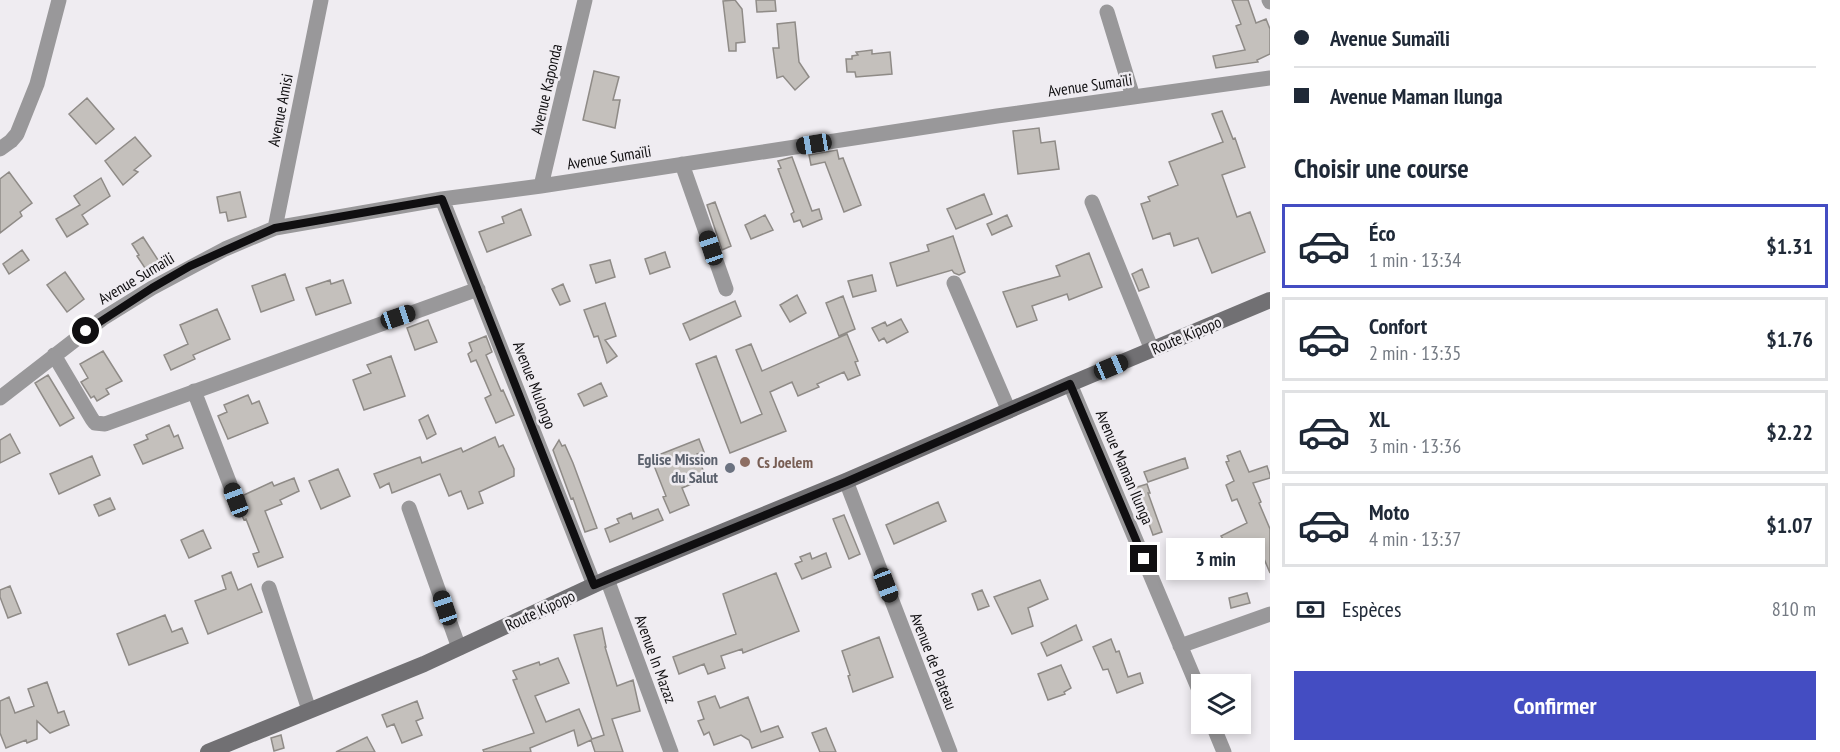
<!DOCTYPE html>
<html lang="fr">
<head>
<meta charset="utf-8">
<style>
	body { margin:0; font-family:"PT Sans Narrow",sans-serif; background:#f2f2f3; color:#1f2937; height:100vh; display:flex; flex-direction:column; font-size:22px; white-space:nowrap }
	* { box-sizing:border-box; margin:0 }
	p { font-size:20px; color:#747a83 }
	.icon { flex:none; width:33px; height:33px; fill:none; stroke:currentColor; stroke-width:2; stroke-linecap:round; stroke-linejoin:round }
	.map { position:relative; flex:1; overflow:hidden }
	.panel { display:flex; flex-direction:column; background:#fff; width:570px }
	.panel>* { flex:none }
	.top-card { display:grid; align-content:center; height:132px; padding:0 24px; background:#fff }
	.buttons { position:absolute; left:1191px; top:674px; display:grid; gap:12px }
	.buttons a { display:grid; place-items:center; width:60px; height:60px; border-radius:0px; background:#fff; box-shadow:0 3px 9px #0003; font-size:30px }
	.end { position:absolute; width:27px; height:27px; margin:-14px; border:8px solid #100f11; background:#fff; box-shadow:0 0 0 3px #fff }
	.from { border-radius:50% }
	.bubble { position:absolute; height:42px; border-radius:0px; background:#fff; box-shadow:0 3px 9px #0003; font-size:20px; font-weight:700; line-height:42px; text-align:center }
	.car { position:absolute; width:18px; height:36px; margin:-18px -9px; border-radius:8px; box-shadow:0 0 4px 2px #0007; background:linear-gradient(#222 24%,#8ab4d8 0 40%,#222 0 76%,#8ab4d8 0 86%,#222 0) }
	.top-card b { display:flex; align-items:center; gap:21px; height:57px; font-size:22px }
	.top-card b+b { border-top:2px solid #e0e1e3 }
	.top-card i { width:15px; height:15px; background:#1f2937 }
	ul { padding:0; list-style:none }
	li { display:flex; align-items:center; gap:18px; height:84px; margin:0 12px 9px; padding:0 12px; border:3px solid #e0e1e3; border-radius:0px }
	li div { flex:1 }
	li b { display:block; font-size:22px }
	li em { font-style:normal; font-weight:700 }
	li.active { border-color:#444dc2 }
	li>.icon { width:54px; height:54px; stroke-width:1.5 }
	h2 { padding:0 24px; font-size:27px; line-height:72px }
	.pay { display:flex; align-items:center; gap:15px; height:66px; padding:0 24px; font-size:22px }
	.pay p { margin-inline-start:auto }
	.primary-button { display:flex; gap:12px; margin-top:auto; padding:12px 24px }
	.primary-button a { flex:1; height:69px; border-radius:0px; background:#444dc2; color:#fff; font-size:24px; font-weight:700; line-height:69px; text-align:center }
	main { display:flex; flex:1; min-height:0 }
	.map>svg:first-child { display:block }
	.building { fill:#c4c0bc; stroke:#8f8b87; stroke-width:1.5 }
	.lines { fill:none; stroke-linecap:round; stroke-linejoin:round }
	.minor { stroke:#99989a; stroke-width:15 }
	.secondary { stroke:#717073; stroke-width:16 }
	.route { stroke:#100f11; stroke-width:8 }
	.education-dot { fill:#8d6e63; stroke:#efecf1; stroke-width:2 }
	.worship-dot { fill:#6b7280; stroke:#efecf1; stroke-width:2 }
	.labels { text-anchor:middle; stroke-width:5; stroke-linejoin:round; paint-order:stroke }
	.street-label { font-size:16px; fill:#100f11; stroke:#efecf1 }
	.worship-label { font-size:16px; font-weight:bold; fill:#5b616d; stroke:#efecf1; text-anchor:end }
	.education-label { font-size:16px; font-weight:bold; fill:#785e54; stroke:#efecf1; text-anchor:start }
</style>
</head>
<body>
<main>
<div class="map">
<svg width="1270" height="752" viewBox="0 0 1270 752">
	<rect width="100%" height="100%" fill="#efecf1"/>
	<path class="building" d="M735 0 742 9 745 42 736 43V51H729L723 1Z
		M756 0H775L776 11 757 12Z
		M1232 0H1248L1256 23 1266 19 1270 29V54L1257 60 1258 62 1216 68 1213 56 1245 50 1236 26 1241 24Z
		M795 22 799 62 809 77 795 90 783 76 777 78 773 48H779L777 24Z
		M872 50V54L890 52 892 74 856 77 855 72H847L846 59H852V56L858 55 856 52Z
		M594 71 619 77 613 100H620L615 128 583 120Z
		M87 98 114 129 96 144 69 114Z
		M1222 111 1233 139 1235 138 1245 167 1222 175 1237 217 1250 212 1265 252 1212 273 1198 238 1174 246 1170 233 1153 239 1141 204 1150 201 1148 197 1178 185 1169 162 1223 142 1212 114Z
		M1039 128 1041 143 1055 141 1059 169 1018 174 1013 131Z
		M135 137 151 156 134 170 138 172 123 185 105 161Z
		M837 150 839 159 843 158 861 205 844 212 825 162 811 165 809 155Z
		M792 157 812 211 819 209 822 219 803 227 800 220 794 222 791 214 794 212 778 169 781 168 778 161Z
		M9 172 32 203 20 212 22 216 0 233V179Z
		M101 178 110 196 82 215 88 224 67 237 56 219 80 205 74 196Z
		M240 192 246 217 228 221 226 212 220 213 217 197Z
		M984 194 992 214 956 229 947 209Z
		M715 202 731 246 722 250 707 205Z
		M521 209 531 235 487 252 479 232 504 223 502 217Z
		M765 215 773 230 751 239 745 225Z
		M1007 215 1012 226 992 235 987 224Z
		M953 236 965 272 959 275 954 273 952 270 897 286 890 263 929 251 927 245Z
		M143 237 160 263 147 271 137 256 139 255 132 244Z
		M22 250 29 260 9 274 3 264Z
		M665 252 670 267 650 274 645 259Z
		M1089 253 1102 287 1069 300 1067 294 1032 306 1037 320 1017 327 1003 292 1060 276 1056 266Z
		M610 260 615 277 596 283 590 265Z
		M1142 269 1149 287 1139 291 1132 274Z
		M65 272 84 299 67 312 47 285Z
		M285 274 294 300 261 312 252 286Z
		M872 275 876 291 853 297 848 281Z
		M330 280 331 284 343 280 351 303 316 315 306 288Z
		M563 284 570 301 560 305 552 289Z
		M797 295 806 313 790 322 780 305Z
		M843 296 855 329 839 336 826 303Z
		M735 301 741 316 690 340 683 324Z
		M605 303 616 336 605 340 617 356 607 363 598 336 594 337 584 310Z
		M217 309 230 339 193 355 195 359 171 370 164 355 188 344 180 325Z
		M901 319 908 332 887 343 884 338 879 341 872 328 885 322 887 326Z
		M428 320 437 342 415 350 407 328Z
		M847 334 858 361 855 362 860 375 848 380 844 372 817 384 819 387 798 396 792 382 770 392 786 431 730 453 696 364 716 356 741 423 762 414 736 350 751 344 762 371Z
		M486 336 492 352 486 355 501 391 503 390 514 415 496 423 485 398 491 395 476 360 471 362 468 354 472 351 469 343Z
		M103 351 122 381 106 389 109 394 97 401 94 396 91 398 81 382 88 378 80 364Z
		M391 356 405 396 364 410 353 380 371 373 367 365Z
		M48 375 74 418 60 426 35 383Z
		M601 383 607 396 584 406 578 394Z
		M248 395 252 404 259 401 268 423 228 439 218 416 227 412 224 405Z
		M428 415 436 434 427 439 419 420Z
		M169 425 174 437 178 435 183 448 143 464 134 445 148 439 146 435Z
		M10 434 20 453 0 463V440Z
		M495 437 499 447 503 445 514 469V476L479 492 483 503 468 509 461 491 449 496 440 474 392 493 389 483 380 488 374 474 420 457 422 463 461 448 463 452Z
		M699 439 704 452 697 454 706 478 682 488 689 505 670 513 663 497 666 496 651 458Z
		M559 440 562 446 565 445 573 463 597 528 585 532 573 498 571 499 553 450Z
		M1240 451 1249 472 1267 466 1270 475V478L1253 483 1261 502 1259 503 1270 529V573L1259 547 1233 560 1232 558 1218 566 1207 548 1223 539 1221 536 1247 523 1237 499 1232 501 1226 485 1234 481 1226 462 1229 461 1227 456Z
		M92 456 100 475 59 494 50 474Z
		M1185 458 1188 468 1148 482 1144 472Z
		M338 469 350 496 321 509 309 481Z
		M294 478 299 491 280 500 282 504 265 511 283 557 258 567 253 554 259 552 246 519 244 520 239 509 245 502 244 495 272 482 274 486Z
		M1147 484 1150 493H1148L1162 532 1153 535 1139 496 1137 497 1134 488Z
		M110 498 115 509 99 516 94 505Z
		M938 502 946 521 894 544 886 525Z
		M658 509 663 520 610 542 605 529 619 523 617 519 631 513 633 519Z
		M844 515 860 554 849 559 833 519Z
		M203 530 211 548 189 558 181 540Z
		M810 553 812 559 826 553 831 567 802 579 795 564 802 561 800 557Z
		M231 572 238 590 251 584 262 612 208 634 195 601 226 589 222 576Z
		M776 573 799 631 743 653 742 649 721 656 725 668 708 674 704 664 679 674 673 657 736 634 723 594Z
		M1040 580 1048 599 1028 608 1033 626 1012 634 994 597Z
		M10 586 21 613 8 618 0 597V590Z
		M982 590 989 606 978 610 972 594Z
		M1247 593 1250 603 1231 608 1229 598Z
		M165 615 172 632 182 628 188 643 129 665 117 634Z
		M1076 625 1082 640 1047 656 1041 643Z
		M602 628 606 647H605L617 686 633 680 640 711 612 719 623 752H595L591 740 578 746 574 730 530 748 531 752H484L483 750 534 733 513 680 517 679 513 671 539 662 540 665 558 658 569 683 535 696 546 722 579 709 592 739 604 735 574 635Z
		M879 637 893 677 853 692 848 676 850 675 842 651Z
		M1111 639 1116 652 1119 651 1128 677 1140 673 1143 683 1117 693 1108 669 1103 670 1093 647Z
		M1061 665 1071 688 1064 692 1065 694 1048 700 1038 674Z
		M47 682 58 713 64 711 69 725 50 733 37 721V739L27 743 26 740 6 748 0 733V701L9 697 15 713 34 706 28 689Z
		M715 696 720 708 748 697 761 732 778 726 783 737 752 748 749 740 741 735 714 745 709 732 704 735 698 721 704 719 698 702Z
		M417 701 423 718 416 721 422 735 402 743 394 724 387 727 382 715Z
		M826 728 836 752H820L812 733Z
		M281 735 284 748 274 751 271 738Z
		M367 737 375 752H336Z"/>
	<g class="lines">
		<path class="minor" d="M1269 0 1270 2
			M1107 12 1133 97
			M0 149 11 141 17 134 37 84 59 0
			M682 164 726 289
			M541 186 585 0
			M442 199 594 585
			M1092 202 1152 350
			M275 228 321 0
			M954 283 1009 411
			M54 355 92 419 95 423 105 424 478 289
			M1070 384 1202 697
			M194 391 236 500
			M0 398 102 319 152 288 225 249 275 228 442 199 541 186 997 116 1270 78
			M846 481 950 752
			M409 508 459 648
			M607 579 671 752
			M269 588 309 710
			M1180 646 1270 614
			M1212 723 1224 752"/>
		<path class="secondary" d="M208 752 424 664 607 579 846 481 1070 384 1270 300"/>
	</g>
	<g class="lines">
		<path class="route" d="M86 331 152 288 190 266 275 228 442 199 594 585 846 482 1070 384 1144 559"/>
	</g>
	<circle class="education-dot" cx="745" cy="462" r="6"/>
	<circle class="worship-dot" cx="730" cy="468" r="6"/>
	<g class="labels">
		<g class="street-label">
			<text transform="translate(1090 85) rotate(-8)" y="6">Avenue Sumaïli</text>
			<text transform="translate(546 89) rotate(-77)" y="6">Avenue Kaponda</text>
			<text transform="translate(280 110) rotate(-79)" y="6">Avenue Amisi</text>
			<text transform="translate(609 157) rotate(-9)" y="6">Avenue Sumaïli</text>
			<text transform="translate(136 278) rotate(-31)" y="6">Avenue Sumaïli</text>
			<text transform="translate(1186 335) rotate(-23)" y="6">Route Kipopo</text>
			<text transform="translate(535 385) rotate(69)" y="6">Avenue Mulongo</text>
			<text transform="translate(1125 467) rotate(67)" y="6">Avenue Maman Ilunga</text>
			<text transform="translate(540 610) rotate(-25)" y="6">Route Kipopo</text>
			<text transform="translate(656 659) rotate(70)" y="6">Avenue In Mazaz</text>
			<text transform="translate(934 661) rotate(69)" y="6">Avenue de Plateau</text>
		</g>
		<g class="worship-label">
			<text x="718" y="465">Eglise Mission<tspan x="718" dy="18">du Salut</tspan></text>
		</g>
		<g class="education-label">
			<text x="757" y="468">Cs Joelem</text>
		</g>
	</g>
</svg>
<div class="buttons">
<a><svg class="icon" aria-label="layers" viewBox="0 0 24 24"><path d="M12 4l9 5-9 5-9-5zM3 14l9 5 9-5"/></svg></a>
</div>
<i class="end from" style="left:86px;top:331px"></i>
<i class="end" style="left:1144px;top:559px"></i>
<div class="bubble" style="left:1166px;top:538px;width:99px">3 min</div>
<i class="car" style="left:814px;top:144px;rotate:261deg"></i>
<i class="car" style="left:711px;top:248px;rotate:341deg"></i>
<i class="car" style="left:398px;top:317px;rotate:71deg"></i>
<i class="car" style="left:1111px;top:367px;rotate:67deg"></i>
<i class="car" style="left:236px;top:500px;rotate:339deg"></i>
<i class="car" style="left:886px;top:585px;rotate:159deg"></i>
<i class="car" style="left:445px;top:608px;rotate:341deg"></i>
</div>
<section class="panel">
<div class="top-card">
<b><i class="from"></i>Avenue Sumaïli</b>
<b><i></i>Avenue Maman Ilunga</b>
</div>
<h2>Choisir une course</h2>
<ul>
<li class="active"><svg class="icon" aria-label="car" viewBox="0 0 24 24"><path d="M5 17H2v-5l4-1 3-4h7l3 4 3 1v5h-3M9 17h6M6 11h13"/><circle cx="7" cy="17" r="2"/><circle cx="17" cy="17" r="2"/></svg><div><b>Éco</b><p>1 min · 13:34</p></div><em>$1.31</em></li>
<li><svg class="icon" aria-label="car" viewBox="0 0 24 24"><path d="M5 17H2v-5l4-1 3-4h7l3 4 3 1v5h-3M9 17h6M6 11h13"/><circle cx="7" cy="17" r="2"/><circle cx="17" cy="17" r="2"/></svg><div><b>Confort</b><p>2 min · 13:35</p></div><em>$1.76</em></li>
<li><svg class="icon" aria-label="car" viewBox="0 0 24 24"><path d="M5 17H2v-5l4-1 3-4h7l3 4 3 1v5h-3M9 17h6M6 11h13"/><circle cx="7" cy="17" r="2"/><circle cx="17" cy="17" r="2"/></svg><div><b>XL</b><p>3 min · 13:36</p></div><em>$2.22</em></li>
<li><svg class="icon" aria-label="car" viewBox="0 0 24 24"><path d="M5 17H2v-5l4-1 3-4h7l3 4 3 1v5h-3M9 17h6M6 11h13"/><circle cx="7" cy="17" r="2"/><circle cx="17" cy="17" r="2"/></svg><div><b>Moto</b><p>4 min · 13:37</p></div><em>$1.07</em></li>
</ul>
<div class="pay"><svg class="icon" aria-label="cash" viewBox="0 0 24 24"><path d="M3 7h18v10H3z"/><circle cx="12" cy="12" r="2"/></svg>Espèces<p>810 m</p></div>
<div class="primary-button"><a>Confirmer</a></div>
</section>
</main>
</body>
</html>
